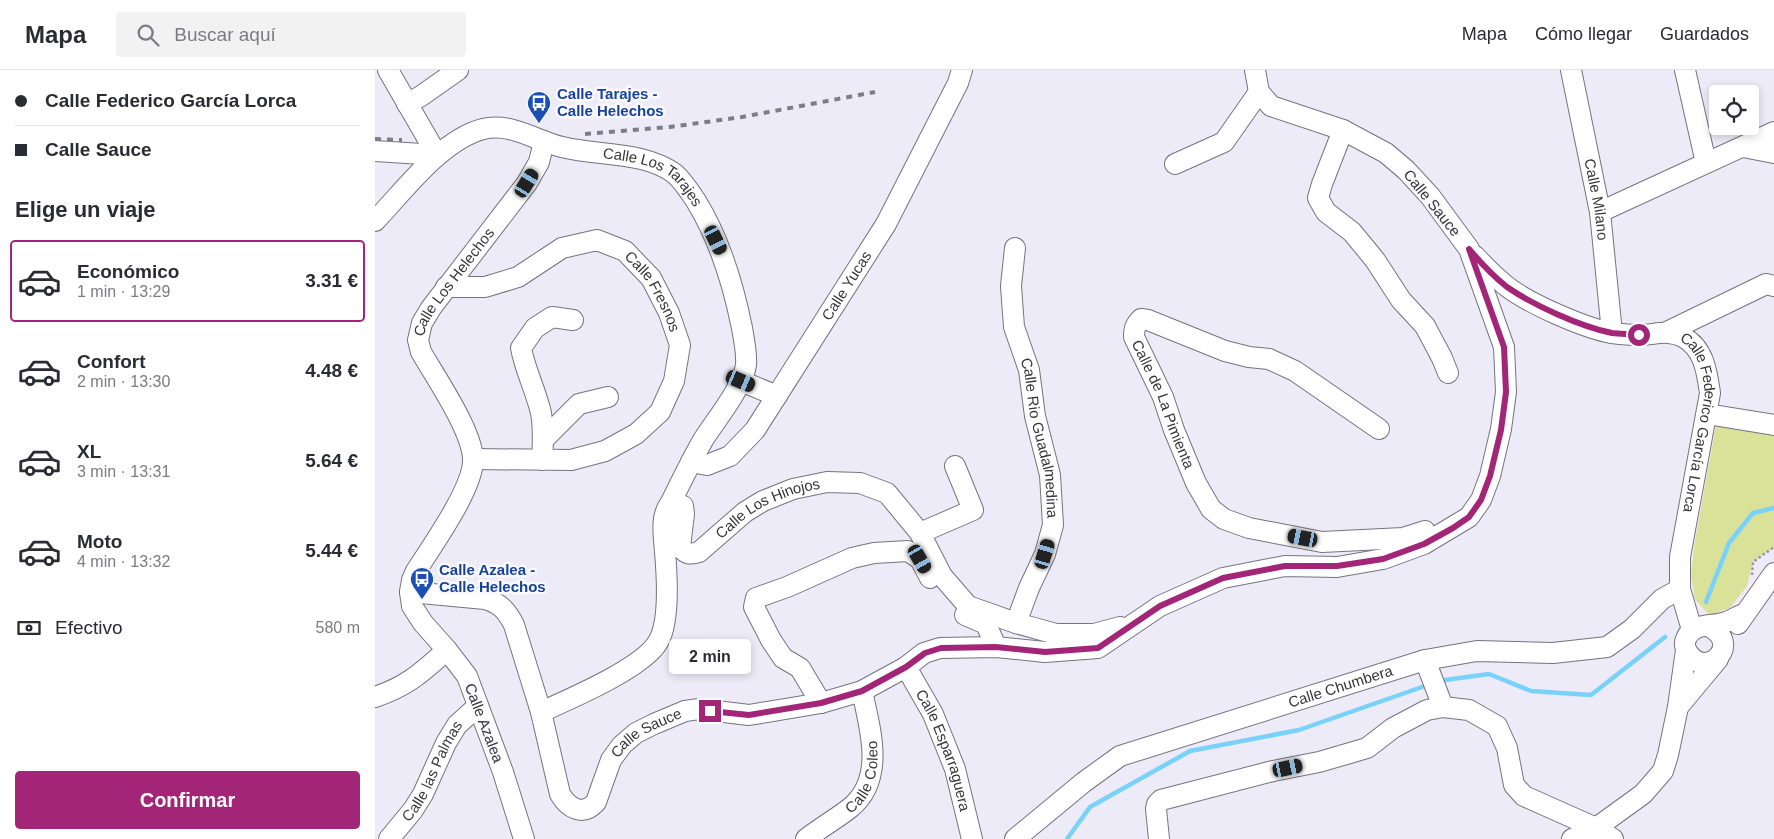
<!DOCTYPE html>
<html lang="es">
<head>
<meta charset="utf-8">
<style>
	body { margin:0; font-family:Helvetica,sans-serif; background:#f2f2f3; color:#2b2b33; height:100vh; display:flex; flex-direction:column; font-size:19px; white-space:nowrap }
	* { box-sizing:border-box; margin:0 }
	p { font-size:16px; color:#7c7c81 }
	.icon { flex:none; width:28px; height:28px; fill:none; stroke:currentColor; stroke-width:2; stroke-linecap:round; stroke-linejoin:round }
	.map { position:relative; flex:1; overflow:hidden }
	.sheet { display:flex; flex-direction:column; background:#fff; width:375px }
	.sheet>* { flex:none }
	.guide { display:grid; align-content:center; height:110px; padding:0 15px; background:#fff }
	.controls { position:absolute; left:1334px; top:15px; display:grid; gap:10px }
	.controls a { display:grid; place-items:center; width:50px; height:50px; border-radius:5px; background:#fff; box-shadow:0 2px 8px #0003; font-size:25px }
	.end { position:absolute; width:22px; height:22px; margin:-11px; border:6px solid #a32577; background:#fff; box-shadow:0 0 0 2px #fff }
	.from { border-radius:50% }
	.bubble { position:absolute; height:35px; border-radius:5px; background:#fff; box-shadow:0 2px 8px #0003; font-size:16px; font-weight:600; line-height:35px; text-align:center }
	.car { position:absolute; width:15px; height:30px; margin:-15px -8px; border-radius:6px; box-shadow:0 0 4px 1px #0007; background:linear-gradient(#222 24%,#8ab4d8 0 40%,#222 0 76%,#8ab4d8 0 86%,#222 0) }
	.guide b { display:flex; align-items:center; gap:18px; height:48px; font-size:19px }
	.guide b+b { border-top:1px solid #e1e1e2 }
	.guide i { width:12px; height:12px; background:#2b2b33 }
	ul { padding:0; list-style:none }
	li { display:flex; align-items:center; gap:15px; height:82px; margin:0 10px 8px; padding:0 5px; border:2px solid transparent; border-radius:5px }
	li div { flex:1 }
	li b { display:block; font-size:19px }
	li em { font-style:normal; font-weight:600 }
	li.selected { border-color:#a32577 }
	li>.icon { width:45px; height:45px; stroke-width:1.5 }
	h2 { padding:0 15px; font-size:22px; line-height:60px }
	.pay { display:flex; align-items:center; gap:12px; height:55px; padding:0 15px; font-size:19px }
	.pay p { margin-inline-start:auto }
	.primary-button { display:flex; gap:10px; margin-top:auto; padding:10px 15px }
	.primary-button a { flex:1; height:58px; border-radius:5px; background:#a32577; color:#fff; font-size:20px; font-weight:600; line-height:58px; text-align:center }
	header { display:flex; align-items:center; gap:30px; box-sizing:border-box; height:70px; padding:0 25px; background:#fff; border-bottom:1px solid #e1e1e2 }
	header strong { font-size:24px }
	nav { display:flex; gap:28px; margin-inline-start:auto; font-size:18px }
	.search { width:350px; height:45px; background:#f2f2f3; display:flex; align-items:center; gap:12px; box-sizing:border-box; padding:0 18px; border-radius:5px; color:#7c7c81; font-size:19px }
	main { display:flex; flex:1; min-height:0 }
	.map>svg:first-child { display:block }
	.green { fill:#dae299 }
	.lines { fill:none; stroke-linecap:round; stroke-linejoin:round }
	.stream { stroke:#78d2f9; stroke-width:4.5 }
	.minor-casing { stroke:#75737f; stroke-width:22 }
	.path { stroke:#9997a1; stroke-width:2.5; stroke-dasharray:2.5 2.5; stroke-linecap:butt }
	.minor { stroke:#fff; stroke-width:20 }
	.rail { stroke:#7e7d85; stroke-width:4; stroke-dasharray:6 6; stroke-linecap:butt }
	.route { stroke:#a32577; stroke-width:6 }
	.labels { text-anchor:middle; stroke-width:5; stroke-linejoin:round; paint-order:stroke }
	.transit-label { font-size:15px; font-weight:bold; fill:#164399; stroke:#faf9fe; text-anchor:start }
	.street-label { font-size:15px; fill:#36353a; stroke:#faf9fe }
</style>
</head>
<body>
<header>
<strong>Mapa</strong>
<div class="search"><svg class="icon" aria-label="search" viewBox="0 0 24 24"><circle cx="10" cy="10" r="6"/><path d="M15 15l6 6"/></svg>Buscar aquí</div>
<nav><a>Mapa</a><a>Cómo llegar</a><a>Guardados</a></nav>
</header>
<main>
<section class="sheet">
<div class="guide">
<b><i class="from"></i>Calle Federico García Lorca</b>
<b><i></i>Calle Sauce</b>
</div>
<h2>Elige un viaje</h2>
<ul>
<li class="selected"><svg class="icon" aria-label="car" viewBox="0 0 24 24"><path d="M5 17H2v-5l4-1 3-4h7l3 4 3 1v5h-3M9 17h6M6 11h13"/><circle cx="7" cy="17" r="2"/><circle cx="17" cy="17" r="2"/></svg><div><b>Económico</b><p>1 min · 13:29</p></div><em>3.31 €</em></li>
<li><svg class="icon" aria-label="car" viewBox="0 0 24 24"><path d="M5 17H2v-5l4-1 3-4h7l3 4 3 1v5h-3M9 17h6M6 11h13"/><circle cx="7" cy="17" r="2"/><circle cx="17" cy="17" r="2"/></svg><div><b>Confort</b><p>2 min · 13:30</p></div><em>4.48 €</em></li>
<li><svg class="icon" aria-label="car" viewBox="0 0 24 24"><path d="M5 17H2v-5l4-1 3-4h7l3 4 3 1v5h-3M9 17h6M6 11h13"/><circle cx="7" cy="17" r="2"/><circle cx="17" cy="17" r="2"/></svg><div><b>XL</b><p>3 min · 13:31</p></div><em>5.64 €</em></li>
<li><svg class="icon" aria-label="car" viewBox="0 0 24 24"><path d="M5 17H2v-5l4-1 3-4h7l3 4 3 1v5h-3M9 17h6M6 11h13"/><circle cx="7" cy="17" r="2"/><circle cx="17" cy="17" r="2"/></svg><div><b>Moto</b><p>4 min · 13:32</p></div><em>5.44 €</em></li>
</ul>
<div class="pay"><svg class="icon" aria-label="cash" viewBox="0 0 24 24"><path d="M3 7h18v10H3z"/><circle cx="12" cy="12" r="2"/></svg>Efectivo<p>580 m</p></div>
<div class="primary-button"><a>Confirmar</a></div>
</section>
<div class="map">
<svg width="1399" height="769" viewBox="0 0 1399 769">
	<rect width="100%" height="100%" fill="#edebf8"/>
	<path class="green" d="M1341 355 1399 362V477L1378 492 1372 516 1355 538 1334 545 1320 529 1316 505 1319 477Z"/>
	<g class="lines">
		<path class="stream" d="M1331 532 1354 473 1378 443 1399 438
			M1070 610 1114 604 1156 621 1216 625 1290 567
			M692 769 715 737 815 681 924 660 1047 617"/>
		<g class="minor-casing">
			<g id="minor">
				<path d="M13 0 62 85"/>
				<path id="s1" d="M1196 0 1225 142 1237 263"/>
				<path d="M1310 0 1331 93"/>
				<path d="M32 34 46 26 83 0"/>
				<path d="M968 60 947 114 943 128 951 142 977 162 1000 190 1026 230 1050 256 1067 288 1073 303"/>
				<path d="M1368 77 1399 83"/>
				<path d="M0 81 62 85"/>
				<path d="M800 94 849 72 884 22"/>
				<path d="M1225 142 1399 62"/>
				<path id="s2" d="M0 151C29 121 66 70 108 59 136 52 161 71 187 77 222 86 270 81 300 104 308 111 315 122 321 131 345 170 358 213 367 258 369 270 372 283 371 295 368 317 340 351 328 370 316 391 306 412 295 434"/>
				<path id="s3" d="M640 178 636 216 639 257 654 300 660 346 675 405 678 455 670 484 654 518 641 553"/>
				<path id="s4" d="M1100 186C1109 196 1119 206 1130 215 1152 233 1209 258 1237 263 1245 264 1255 265 1264 265 1280 265 1293 259 1308 267 1329 278 1332 302 1335 323L1305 487V519L1317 560"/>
				<path id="s5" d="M71 217H110L143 207 187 178 222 170 250 181 276 208 294 243 305 275 299 311 285 342 261 364 230 381 196 390 98 389"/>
				<path d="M1292 262 1391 214 1399 216"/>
				<path d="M366 311 402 326"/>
				<path d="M1332 344 1399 355"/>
				<path id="s6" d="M1004 359 920 301 894 289 874 287 850 281 773 250 766 249C760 255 759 259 759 267L788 327 799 360 821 413 836 439 849 449 874 458 947 472 1028 468 1050 461"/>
				<path d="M169 369 204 334 233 327"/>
				<path d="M167 390C168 374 169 359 166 343 161 321 150 300 146 278L160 258 177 247 198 250"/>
				<path id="s7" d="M316 392 332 395 355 386 380 360 511 154 583 13 587 0"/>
				<path d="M545 463 598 440 580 396"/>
				<path id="s8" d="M35 522 110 529C125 533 132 541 139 555L166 642 185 724C193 738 208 747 221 732L236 690 247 675 261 663 279 654 310 641 324 639 374 645 446 633 487 621 531 597 549 583 565 578 621 577 670 582 723 578 785 536 848 508 910 496 962 497 1008 489 1049 474 1094 447 1106 430 1115 406 1126 359 1131 322 1129 277 1094 179 1055 126 1031 100 1011 83 968 60 896 36 884 22 880 0"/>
				<path d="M590 545 611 554 621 577"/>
				<path d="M1363 554 1399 503"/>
				<path d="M1333 556C1369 573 1332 611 1313 583 1310 579 1309 573 1311 569 1317 552 1338 557 1351 552 1357 550 1363 546 1369 544"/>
				<path d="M1050 590 1068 637"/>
				<path id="s9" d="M531 597 558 644 580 699 597 769"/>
				<path d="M0 627C33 616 47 602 72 580"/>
				<path d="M446 633 425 598 408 588 396 570 379 537 381 528 412 517 477 488 499 483 533 481 545 489 555 508"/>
				<path d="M1303 637 1343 589"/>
				<path id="s10" d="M166 642C195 629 268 598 283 572 295 552 292 505 290 482 289 467 285 446 295 434L301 433 308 436 309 444 305 477C311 484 315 485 324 482L370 442 388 431 418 419 452 412 485 413 512 423 545 463 567 506 593 536 641 553 681 564H719L745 557"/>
				<path id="s11" d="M14 769 38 740 48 724 71 673 82 655 103 636"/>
				<path id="s12" d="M149 769 128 702 92 606 72 580 48 553 37 536 35 522 37 510 41 501C57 476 100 416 98 388 96 359 61 308 46 282L43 270 47 253 56 238 152 113 164 92 169 71"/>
				<path id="s13" d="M431 769C445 758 461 749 475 738 511 709 495 659 487 621"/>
				<path id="s14" d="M640 769 709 712 745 686 1050 590 1102 581 1178 583 1232 577 1257 559 1287 529 1305 519"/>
				<path d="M784 769 781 739 782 734 786 730 898 701 944 692 992 678 1018 658 1052 640 1068 637 1094 640 1122 656 1132 678 1139 715 1149 726 1221 758 1238 769"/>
				<path d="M1197 769 1221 758 1268 724 1288 701 1293 685 1303 637 1311 580"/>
			</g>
		</g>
		<path class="path" d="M1377 505 1378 492 1399 477"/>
		<use href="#minor" class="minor"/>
		<path class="rail" d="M210 64 295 57 367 47 500 22
			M0 69 27 70"/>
	</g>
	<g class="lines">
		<path class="route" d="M335 641 374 645 446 633 487 621 531 597 550 583 566 578 621 577 670 582 723 578 785 536 848 508 910 496H962L1008 489 1049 474 1078 458 1094 447 1106 430 1115 406 1126 360 1131 322 1129 277 1094 179C1105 192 1118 206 1132 217 1158 235 1206 257 1237 263 1246 264 1255 264 1264 265"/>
	</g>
	<defs>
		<g id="bus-pin" transform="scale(1.25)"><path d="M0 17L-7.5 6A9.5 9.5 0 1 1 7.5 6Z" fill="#1a4fb4" stroke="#faf9fe"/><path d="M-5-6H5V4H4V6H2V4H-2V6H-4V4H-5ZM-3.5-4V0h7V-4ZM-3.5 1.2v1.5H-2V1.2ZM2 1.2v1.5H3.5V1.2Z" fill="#fff"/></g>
	</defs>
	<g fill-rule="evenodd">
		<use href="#bus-pin" x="164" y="33"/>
		<use href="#bus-pin" x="47" y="509"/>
	</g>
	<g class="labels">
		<g class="transit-label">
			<text x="182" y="29">Calle Tarajes -<tspan x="182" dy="17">Calle Helechos</tspan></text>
			<text x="64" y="505">Calle Azalea -<tspan x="64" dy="17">Calle Helechos</tspan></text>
		</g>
		<g class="street-label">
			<text dy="5" stroke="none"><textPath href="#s2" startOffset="325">Calle Los Tarajes</textPath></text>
			<text dy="5" stroke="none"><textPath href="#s1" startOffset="132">Calle Milano</textPath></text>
			<text transform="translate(1057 133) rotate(51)" y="5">Calle Sauce</text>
			<text dy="5" stroke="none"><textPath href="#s12" startOffset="626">Calle Los Helechos</textPath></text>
			<text dy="5" stroke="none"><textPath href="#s7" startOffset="248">Calle Yucas</textPath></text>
			<text dy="5" stroke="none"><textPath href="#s5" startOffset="242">Calle Fresnos</textPath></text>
			<text dy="5" stroke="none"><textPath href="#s6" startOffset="359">Calle de La Pimienta</textPath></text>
			<text dy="5" stroke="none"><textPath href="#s4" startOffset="324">Calle Federico García Lorca</textPath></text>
			<text dy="5" stroke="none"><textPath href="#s3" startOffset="194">Calle Rio Guadalmedina</textPath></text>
			<text dy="5" stroke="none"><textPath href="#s10" startOffset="438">Calle Los Hinojos</textPath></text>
			<text dy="5" stroke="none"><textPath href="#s14" startOffset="365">Calle Chumbera</textPath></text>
			<text transform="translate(109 653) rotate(69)" y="5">Calle Azalea</text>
			<text dy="5" stroke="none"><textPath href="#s8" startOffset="426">Calle Sauce</textPath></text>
			<text dy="5" stroke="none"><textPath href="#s9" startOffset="92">Calle Esparraguera</textPath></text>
			<text dy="5" stroke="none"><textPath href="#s11" startOffset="81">Calle las Palmas</textPath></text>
			<text dy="5" stroke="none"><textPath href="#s13" startOffset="89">Calle Coleo</textPath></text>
		</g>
	</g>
</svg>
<div class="controls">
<a><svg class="icon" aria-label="locate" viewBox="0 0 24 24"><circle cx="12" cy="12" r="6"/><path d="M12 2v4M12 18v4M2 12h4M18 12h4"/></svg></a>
</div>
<i class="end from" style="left:1264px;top:265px"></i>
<i class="end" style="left:335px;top:641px"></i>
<div class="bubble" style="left:294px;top:569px;width:82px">2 min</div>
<i class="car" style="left:152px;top:113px;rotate:31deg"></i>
<i class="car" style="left:341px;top:170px;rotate:154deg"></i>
<i class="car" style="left:366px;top:311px;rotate:113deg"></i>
<i class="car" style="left:928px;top:468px;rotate:281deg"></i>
<i class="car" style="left:670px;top:484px;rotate:17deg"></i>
<i class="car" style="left:545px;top:489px;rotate:150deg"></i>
<i class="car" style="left:913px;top:698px;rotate:78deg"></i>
</div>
</main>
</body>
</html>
